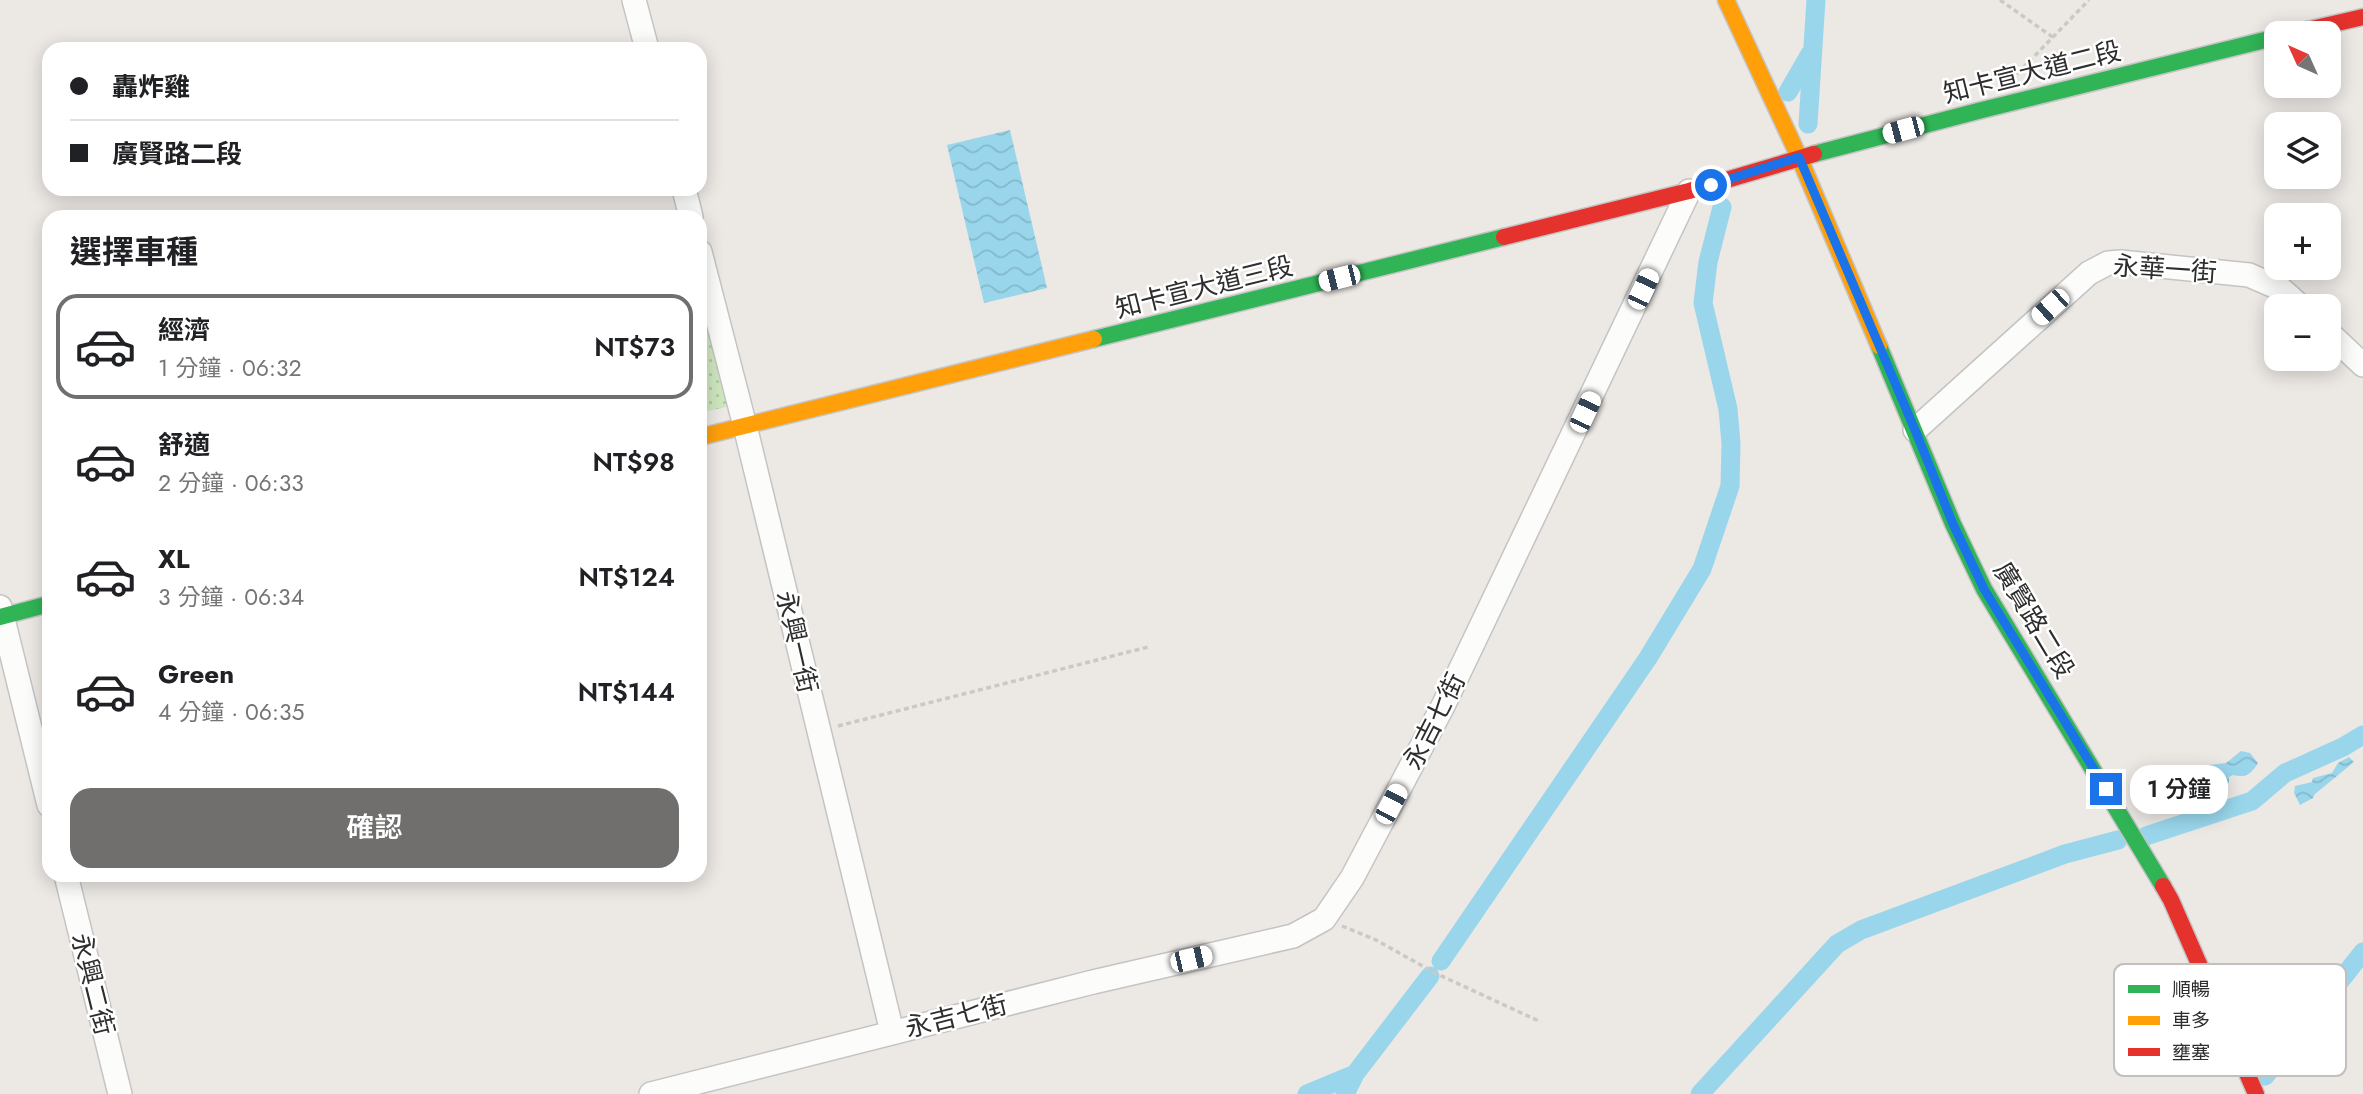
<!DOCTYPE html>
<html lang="zh-TW">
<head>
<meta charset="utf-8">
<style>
	body { margin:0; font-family:Jost,"Noto Sans TC",sans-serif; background:#f6f6f6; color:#202124; height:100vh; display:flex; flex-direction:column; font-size:26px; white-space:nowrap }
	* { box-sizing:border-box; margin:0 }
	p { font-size:23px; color:#757577 }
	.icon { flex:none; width:38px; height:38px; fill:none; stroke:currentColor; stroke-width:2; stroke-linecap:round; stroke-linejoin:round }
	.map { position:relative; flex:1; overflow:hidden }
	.sheet { position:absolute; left:42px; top:210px; width:665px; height:672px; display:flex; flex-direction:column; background:#fff; border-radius:21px; box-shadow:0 4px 18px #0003 }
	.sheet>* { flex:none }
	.hud { position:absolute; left:42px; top:42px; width:665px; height:154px; border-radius:21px; box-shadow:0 4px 18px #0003; display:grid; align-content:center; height:154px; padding:0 28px; background:#fff }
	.needle { width:46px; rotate:315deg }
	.controls { position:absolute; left:2264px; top:21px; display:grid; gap:14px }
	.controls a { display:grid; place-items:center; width:77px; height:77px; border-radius:14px; background:#fff; box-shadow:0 4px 18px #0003; font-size:35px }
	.end { position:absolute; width:32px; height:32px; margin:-16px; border:9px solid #1a73e8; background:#fff; box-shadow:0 0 0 4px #fff }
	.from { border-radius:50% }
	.bubble { position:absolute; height:49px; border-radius:21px; background:#fff; box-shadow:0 4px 18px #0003; font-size:23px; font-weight:600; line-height:49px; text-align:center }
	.car { position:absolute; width:21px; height:42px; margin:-21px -10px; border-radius:9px; box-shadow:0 0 5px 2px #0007; background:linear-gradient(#fff 24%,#345 0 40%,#fff 0 76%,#345 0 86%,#fff 0) }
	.hud b { display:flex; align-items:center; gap:24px; height:66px; font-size:26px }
	.hud b+b { border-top:2px solid #e0e0e0 }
	.hud i { width:18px; height:18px; background:#202124 }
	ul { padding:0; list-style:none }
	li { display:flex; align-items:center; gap:21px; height:105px; margin:0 14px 10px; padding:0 14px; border:4px solid transparent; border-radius:21px }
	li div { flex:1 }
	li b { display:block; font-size:26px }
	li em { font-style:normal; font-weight:600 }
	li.active { border-color:#706f6e }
	li>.icon { width:63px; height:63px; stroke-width:1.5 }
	h2 { padding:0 28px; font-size:32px; line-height:84px }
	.cta { display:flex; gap:14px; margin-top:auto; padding:14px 28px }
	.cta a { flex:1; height:80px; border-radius:21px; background:#706f6e; color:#fff; font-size:28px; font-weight:600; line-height:80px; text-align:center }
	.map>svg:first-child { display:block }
	.grass { fill:url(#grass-dots) }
	.water { fill:url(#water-waves) }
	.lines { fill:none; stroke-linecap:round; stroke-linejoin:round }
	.canal { stroke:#99d6ec; stroke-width:19 }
	.street-casing { stroke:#c5c4c5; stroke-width:26 }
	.fast-casing { stroke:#c5c4c5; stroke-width:19 }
	.slow-casing { stroke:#c5c4c5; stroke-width:19 }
	.jam-casing { stroke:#c5c4c5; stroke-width:19 }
	.path { stroke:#c9c9c8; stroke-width:3.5; stroke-dasharray:5 3.5; stroke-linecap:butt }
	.street { stroke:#fcfcfb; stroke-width:23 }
	.fast { stroke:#30b455; stroke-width:16 }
	.slow { stroke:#ff9f0a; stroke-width:16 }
	.jam { stroke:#e5322d; stroke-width:16 }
	.route { stroke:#1a73e8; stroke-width:9 }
	.labels { text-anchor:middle; stroke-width:5; stroke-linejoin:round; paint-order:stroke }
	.street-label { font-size:26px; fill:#2e2e2e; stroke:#fff }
	.key { fill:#fff; stroke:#c0c0c0; stroke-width:2 }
	.key-label { font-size:19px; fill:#2e2e2e }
</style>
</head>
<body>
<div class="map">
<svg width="2363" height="1094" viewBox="0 0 2363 1094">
	<defs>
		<pattern id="grass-dots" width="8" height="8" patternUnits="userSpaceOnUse" patternTransform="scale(1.75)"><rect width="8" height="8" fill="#cee6be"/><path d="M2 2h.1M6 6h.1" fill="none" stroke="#b1c6a4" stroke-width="1.8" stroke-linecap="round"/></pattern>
		<pattern id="water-waves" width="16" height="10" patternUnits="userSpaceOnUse" patternTransform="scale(1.75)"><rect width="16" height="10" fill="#99d6ec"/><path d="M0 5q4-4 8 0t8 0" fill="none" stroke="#84b8cb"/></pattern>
	</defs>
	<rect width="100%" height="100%" fill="#ece8e4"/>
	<path class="grass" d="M700 274 731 406 700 413Z"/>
	<path class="water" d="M1010 130 1047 288 984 303 947 145Z
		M2241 751 2250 753 2258 763C2251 774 2246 778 2233 775L2229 777V783L2222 787 2210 788 2203 771 2209 765 2226 763Z
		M2349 757 2354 762 2315 794 2313 798 2300 805 2294 793 2295 786 2312 782 2313 778 2332 773 2338 763Z"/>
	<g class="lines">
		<path class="canal" d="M1788 92 1810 54
			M1808 124 1816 0
			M2146 836 2252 801 2285 773 2343 747 2363 735
			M1441 961 1648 658 1702 569 1730 486 1731 444 1728 409 1703 303 1708 262 1722 207
			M2265 1076 2363 952
			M1307 1094 1355 1074
			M1345 1094 1355 1074 1430 976
			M1700 1094 1837 944 1861 930 2065 854 2118 840"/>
		<g class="street-casing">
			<path id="street" d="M634 0 647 49
				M684 189 691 217
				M700 252 745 426 892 1032
				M2329 333 2363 365
				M1915 430 2089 273 2108 263 2121 262 2249 275 2281 289 2300 306
				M0 607 49 805
				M66 875 120 1094
				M651 1094 1093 982 1293 936 1324 919 1352 878 1443 706 1689 191"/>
		</g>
		<g class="fast-casing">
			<path id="fast" d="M1814 154 1982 110 2277 37
				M1094 339 1504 237
				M1879 346 1953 524 1984 589 2163 886
				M0 617 49 604"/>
		</g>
		<g class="slow-casing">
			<path id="slow" d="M1726 0 1799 157 1879 346
				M700 437 1094 339"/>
		</g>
		<g class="jam-casing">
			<path id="jam" d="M2294 33 2363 17
				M1504 237 1689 191 1814 154
				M2163 886 2171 900 2256 1094"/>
		</g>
		<path class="path" d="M2000 0 2054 38
			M2017 74 2089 0
			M838 726 1148 647
			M1342 926 1376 940 1435 973 1541 1022"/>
		<use href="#street" class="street"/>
		<use href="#fast" class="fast"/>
		<use href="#slow" class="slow"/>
		<use href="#jam" class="jam"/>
	</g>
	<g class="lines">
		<path class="route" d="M1711 185 1799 157 1915 430 1953 524 1984 589 2106 789"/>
	</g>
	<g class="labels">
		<g class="street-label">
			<text transform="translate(2032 72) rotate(-14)" y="9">知卡宣大道二段</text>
			<text transform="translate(2165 269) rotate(4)" y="9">永華一街</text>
			<text transform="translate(1204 287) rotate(-14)" y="9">知卡宣大道三段</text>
			<text transform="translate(2034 620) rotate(59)" y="9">廣賢路二段</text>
			<text transform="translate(797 642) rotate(77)" y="9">永興一街</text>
			<text transform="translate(1434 721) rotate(-63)" y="9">永吉七街</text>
			<text transform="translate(93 984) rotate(76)" y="9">永興二街</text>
			<text transform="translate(956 1016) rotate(-14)" y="9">永吉七街</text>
		</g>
	</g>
	<rect x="2114" y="964" width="232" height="112" rx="10" class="key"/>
	<rect x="2128" y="985" width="32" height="8" fill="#30b455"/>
	<rect x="2128" y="1016" width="32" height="9" fill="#ff9f0a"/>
	<rect x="2128" y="1048" width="32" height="8" fill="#e5322d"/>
	<g class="key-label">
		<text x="2172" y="996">順暢</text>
		<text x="2172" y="1027">車多</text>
		<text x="2172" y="1059">壅塞</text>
	</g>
</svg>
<div class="controls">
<a><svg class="needle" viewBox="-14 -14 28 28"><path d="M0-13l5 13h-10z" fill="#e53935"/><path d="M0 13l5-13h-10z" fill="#757577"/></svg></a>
<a><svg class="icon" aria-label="layers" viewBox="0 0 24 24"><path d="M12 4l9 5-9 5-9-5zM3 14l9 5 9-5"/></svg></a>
<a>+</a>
<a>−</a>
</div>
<i class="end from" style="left:1711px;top:185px"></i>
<i class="end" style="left:2106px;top:789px"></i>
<div class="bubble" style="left:2130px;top:765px;width:98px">1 分鐘</div>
<i class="car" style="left:1903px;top:130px;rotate:255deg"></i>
<i class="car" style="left:1339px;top:278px;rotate:256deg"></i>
<i class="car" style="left:1643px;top:289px;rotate:25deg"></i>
<i class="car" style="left:2050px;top:307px;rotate:228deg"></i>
<i class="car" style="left:1585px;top:412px;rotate:25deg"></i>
<i class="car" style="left:1391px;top:804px;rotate:28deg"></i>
<i class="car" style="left:1191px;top:959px;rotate:77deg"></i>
<div class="hud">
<b><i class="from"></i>轟炸雞</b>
<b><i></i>廣賢路二段</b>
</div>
<section class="sheet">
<h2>選擇車種</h2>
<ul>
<li class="active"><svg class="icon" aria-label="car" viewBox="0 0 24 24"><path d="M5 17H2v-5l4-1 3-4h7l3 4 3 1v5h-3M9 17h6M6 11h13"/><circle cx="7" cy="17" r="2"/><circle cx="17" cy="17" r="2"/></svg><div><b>經濟</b><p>1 分鐘 · 06:32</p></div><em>NT$73</em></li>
<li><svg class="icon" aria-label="car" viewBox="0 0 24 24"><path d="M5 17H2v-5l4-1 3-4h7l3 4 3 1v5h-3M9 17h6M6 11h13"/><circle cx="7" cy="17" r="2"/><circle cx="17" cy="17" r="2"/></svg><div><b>舒適</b><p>2 分鐘 · 06:33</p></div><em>NT$98</em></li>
<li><svg class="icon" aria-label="car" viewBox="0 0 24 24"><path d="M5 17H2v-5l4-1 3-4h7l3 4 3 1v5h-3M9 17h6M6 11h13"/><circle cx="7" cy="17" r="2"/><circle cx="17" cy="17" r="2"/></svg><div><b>XL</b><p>3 分鐘 · 06:34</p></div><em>NT$124</em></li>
<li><svg class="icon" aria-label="car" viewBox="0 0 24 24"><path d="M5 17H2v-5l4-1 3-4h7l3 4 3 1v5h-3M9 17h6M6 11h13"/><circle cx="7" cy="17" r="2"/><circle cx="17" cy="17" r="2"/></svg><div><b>Green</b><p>4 分鐘 · 06:35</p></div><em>NT$144</em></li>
</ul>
<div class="cta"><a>確認</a></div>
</section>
</div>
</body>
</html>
